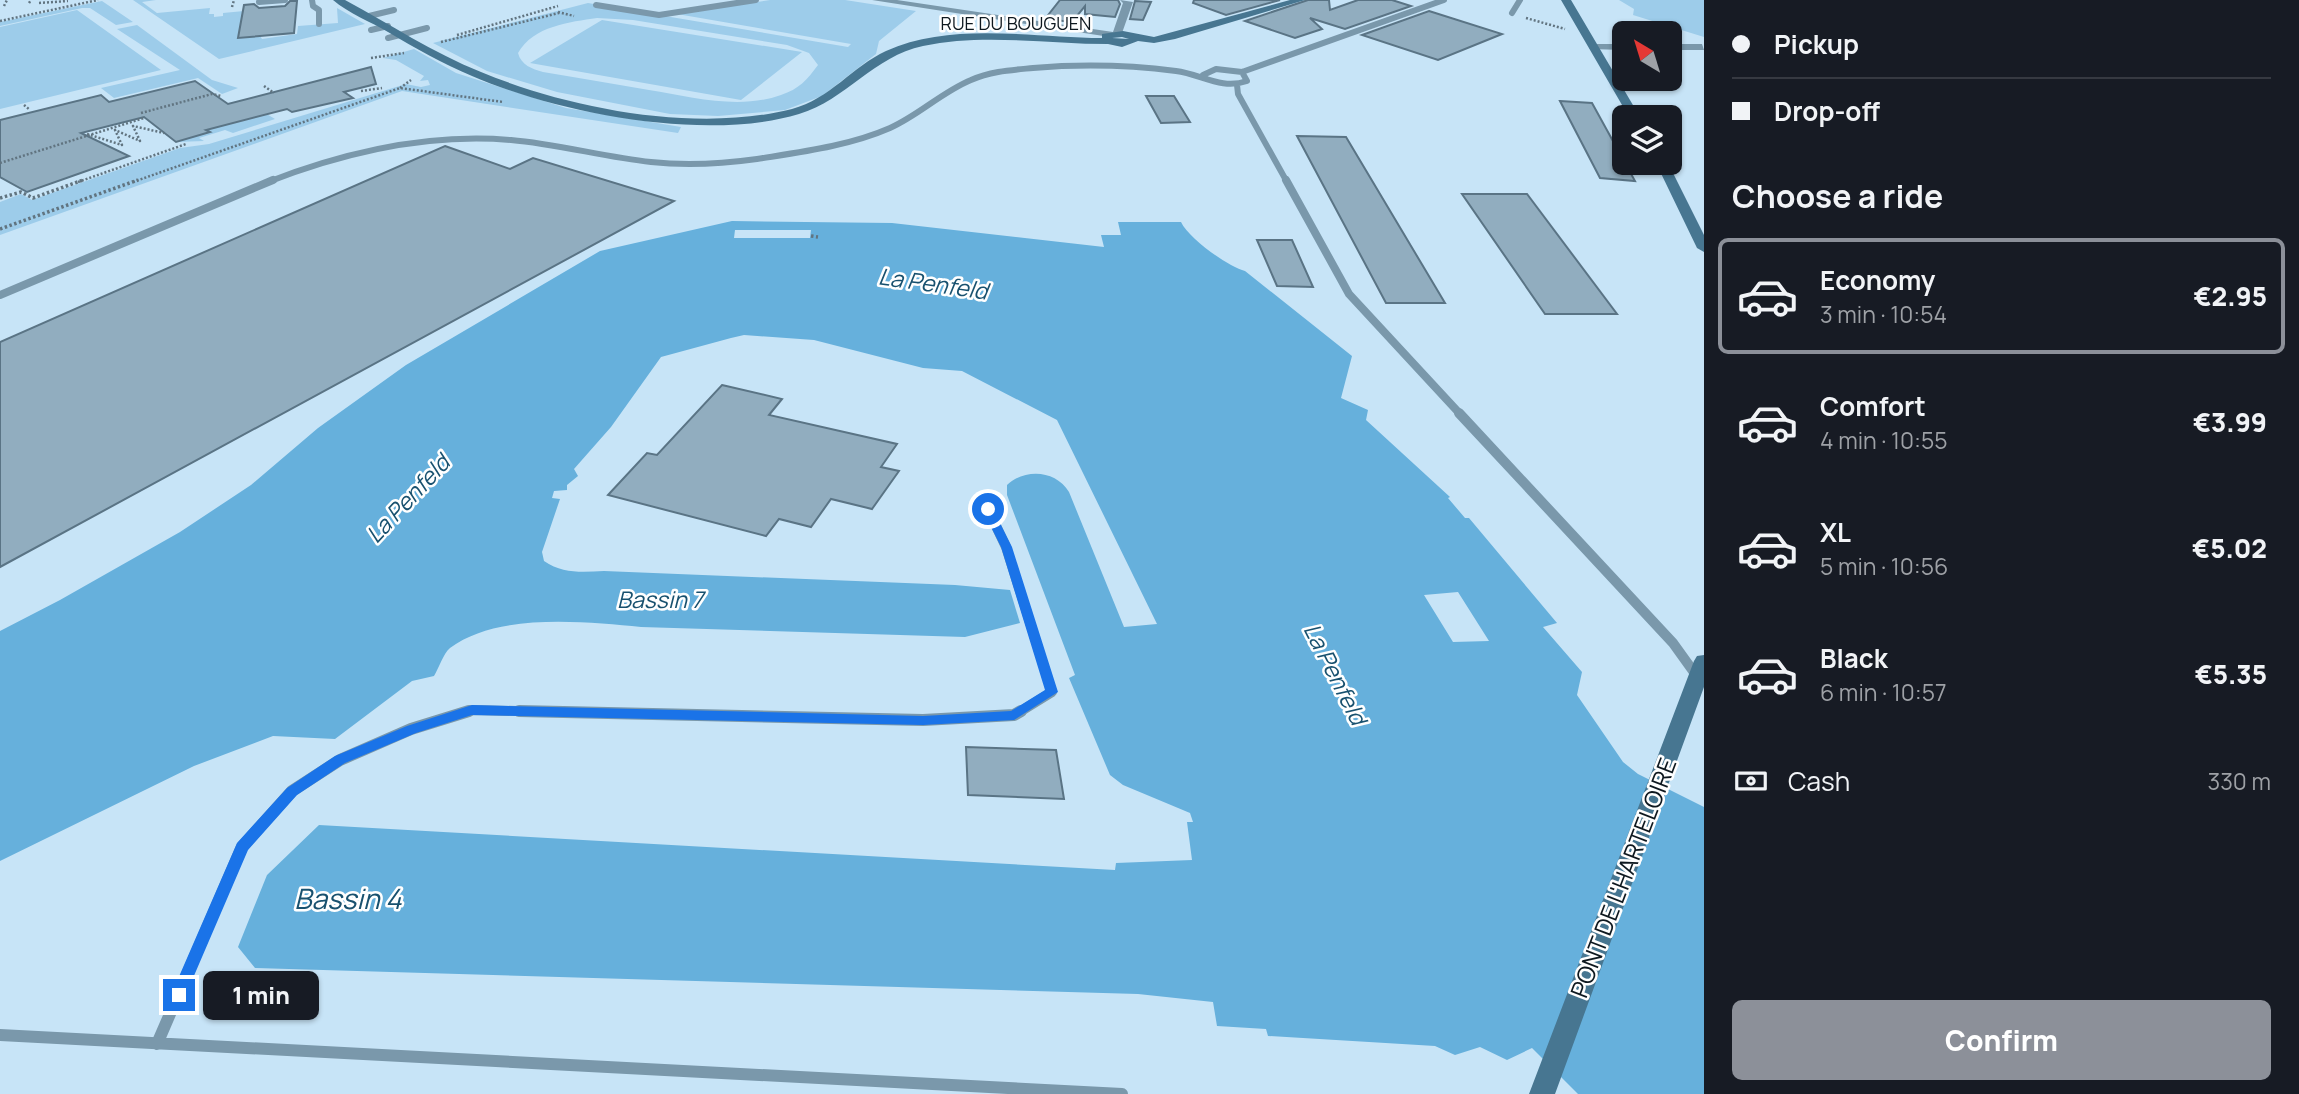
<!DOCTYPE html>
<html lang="en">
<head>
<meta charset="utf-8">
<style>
	body { margin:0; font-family:Manrope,sans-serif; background:#20242c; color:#f1f3f6; height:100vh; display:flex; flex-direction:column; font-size:26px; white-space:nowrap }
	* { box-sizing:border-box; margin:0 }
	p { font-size:23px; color:#9ea1a6 }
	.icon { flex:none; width:38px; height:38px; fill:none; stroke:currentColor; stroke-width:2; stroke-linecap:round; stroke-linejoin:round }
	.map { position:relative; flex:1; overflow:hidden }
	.drawer { display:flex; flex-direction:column; background:#171b24; width:595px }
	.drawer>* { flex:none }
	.top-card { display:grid; align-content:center; height:154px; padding:0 28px; background:#171b24 }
	.needle { width:46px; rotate:322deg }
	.controls { position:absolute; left:1612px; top:21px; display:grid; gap:14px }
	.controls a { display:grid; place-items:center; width:70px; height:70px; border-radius:10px; background:#171b24; box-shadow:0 2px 5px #0004; font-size:35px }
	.end { position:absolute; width:32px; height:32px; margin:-16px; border:9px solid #1a73e8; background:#fff; box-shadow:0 0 0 4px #fff }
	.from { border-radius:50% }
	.bubble { position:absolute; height:49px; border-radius:10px; background:#171b24; box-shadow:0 2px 5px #0004; font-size:23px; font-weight:800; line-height:49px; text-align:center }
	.top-card b { display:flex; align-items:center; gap:24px; height:66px; font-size:26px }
	.top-card b+b { border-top:2px solid #363941 }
	.top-card i { width:18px; height:18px; background:#f1f3f6 }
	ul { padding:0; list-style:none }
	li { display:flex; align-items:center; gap:21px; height:116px; margin:0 14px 10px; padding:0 14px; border:4px solid transparent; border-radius:10px }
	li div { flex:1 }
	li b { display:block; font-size:26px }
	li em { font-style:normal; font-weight:800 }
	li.selected { border-color:#8c9099 }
	li>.icon { width:63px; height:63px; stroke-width:1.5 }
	h2 { padding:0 28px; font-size:32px; line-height:84px }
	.pay { display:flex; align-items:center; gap:18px; height:77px; padding:0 28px; font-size:26px }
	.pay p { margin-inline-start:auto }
	.action { display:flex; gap:14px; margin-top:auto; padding:14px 28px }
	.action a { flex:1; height:80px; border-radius:10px; background:#8c9099; color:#fff; font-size:28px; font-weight:800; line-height:80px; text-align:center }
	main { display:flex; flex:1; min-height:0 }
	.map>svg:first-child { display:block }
	.green { fill:#9dccea; fill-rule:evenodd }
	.water { fill:#66b0dc }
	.pier { fill:#c7e4f7 }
	.building { fill:#91adbf; stroke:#5a7485; stroke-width:2 }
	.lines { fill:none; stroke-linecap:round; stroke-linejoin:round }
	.path-far1 { stroke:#617480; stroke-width:2.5; stroke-dasharray:2 2; stroke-linecap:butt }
	.path { stroke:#617480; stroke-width:3.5; stroke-dasharray:2.5 2.5; stroke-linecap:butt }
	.lane-far3 { stroke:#7a98ab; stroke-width:6 }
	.lane-far2 { stroke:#7a98ab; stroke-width:8 }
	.lane-far1 { stroke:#7a98ab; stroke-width:10 }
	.lane { stroke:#7a98ab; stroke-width:12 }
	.street { fill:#7a98ab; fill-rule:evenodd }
	.secondary { fill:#477691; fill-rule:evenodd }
	.route { fill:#1a73e8 }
	.labels { text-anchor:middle; stroke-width:5; stroke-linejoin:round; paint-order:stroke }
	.far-street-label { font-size:18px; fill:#0e181f; stroke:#fff }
	.water-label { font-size:23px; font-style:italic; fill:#18516f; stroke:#fff }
	.near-street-label { font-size:24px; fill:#0e181f; stroke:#fff }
	.near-water-label { font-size:28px; font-style:italic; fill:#18516f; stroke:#fff }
</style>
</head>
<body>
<main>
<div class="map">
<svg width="1704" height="1094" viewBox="0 0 1704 1094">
	<rect width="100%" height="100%" fill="#c7e4f7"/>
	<path class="green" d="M133 0H156L142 2 157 13 210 8 209 14H214V17L223 16V13L244 11 241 38 260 36 262 39 297 34 298 26 338 23 337 8 365 24 219 59Z
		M770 0H845L916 11 879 41 876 54 822 96 785 110 718 116 670 114 557 92 487 71 433 43 588 3 848 47 851 44 677 14ZM597 18 633 20 787 45 809 53 818 65C807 80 799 89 781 95 739 110 692 97 649 90 614 84 579 78 543 72 532 69 521 65 518 53 533 26 570 22 597 18Z
		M1619 0H1704V37L1633 15 1634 9Z
		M102 1 133 22 116 25 90 8H82L0 26V22Z
		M77 10 161 70 0 109V27Z
		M602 20 802 52 741 100 530 63Z
		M137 25 212 80 238 88 222 94 198 78 114 98 101 88 180 70 117 29Z
		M414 49 456 73 566 108 681 127 678 133 402 91 0 235V202L21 194 32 200 180 148 209 144 406 84 421 87 430 85 428 80 420 81 424 76 396 60 383 58Z
		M265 113 275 119 233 133 225 130 199 138 204 141 176 142 209 132 206 130Z"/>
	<path class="water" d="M732 221 892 223 1104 247 1101 235H1121L1118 222H1181C1189 239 1229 267 1245 271L1352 356 1341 398 1368 410 1366 420 1450 497 1448 498 1465 518H1469L1557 623 1543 627 1582 672 1577 695 1623 762 1638 774 1704 807V1094H1578L1532 1048 1507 1060 1480 1047 1455 1055 1435 1046 1268 1036 1266 1029 1217 1026 1213 1002 1138 994 255 968 238 947 267 875 319 825 1115 870 1116 863 1192 860 1187 822H1193L1190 813 1123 785 1110 775 1069 678 1075 675 1007 495V485C1025 468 1056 470 1069 492L1124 627 1157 624 1057 420 962 371 923 368 814 340 744 335 731 338 661 357 611 427 574 469 578 476 567 485V490L554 491 552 498 560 499 542 552 544 561C563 574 582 572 604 571L955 585 1010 590 1020 623 965 637 641 627C586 622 498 612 450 648 443 654 439 668 434 676L412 681 335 739 273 736 194 766 0 861V631L60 600 180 532 251 485 318 428 406 365 600 251Z"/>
	<path class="pier" d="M735 230H811L810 238H734Z
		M1458 592 1489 641 1453 642 1424 595Z"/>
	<path class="building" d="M1060 0H1118L1120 4 1115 17 1085 14V6L1072 22 1045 19Z
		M1194 0H1280L1226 15 1193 3Z
		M1308 0H1329L1330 10 1358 0H1392L1411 6 1345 29 1310 18 1322 29 1295 38 1245 21Z
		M290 1H297L294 33 238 38 244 5 254 4 259 8 285 6Z
		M1135 1 1151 2 1143 20 1130 19Z
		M1429 11 1502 34 1438 60 1362 35Z
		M371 67 376 84 344 92 353 98 292 112 287 109 206 130 210 132 176 142 144 117 81 133 129 156 27 192 0 177V120L101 95 109 102 195 81 228 104Z
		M1146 96H1174L1190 122 1161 123Z
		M1560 101 1592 103 1635 181 1600 178Z
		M1297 136 1346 137 1445 303H1386Z
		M445 146 510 169 533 158 674 201 0 567V342Z
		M1462 194H1527L1617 314H1545Z
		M1257 240H1292L1313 287 1277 286Z
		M722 385 782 399 769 415 897 444 881 467 899 471 872 509 831 499 811 527 779 519 766 536 608 495 647 453 657 455Z
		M966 747 1056 750 1064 799 968 795Z"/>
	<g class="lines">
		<path class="path-far1" d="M29 3 31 0
			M39 3 68 1
			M4 6 7 0
			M232 7 234 0
			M558 12 574 16
			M1526 18 1565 29
			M0 21 98 0
			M457 35 558 6
			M441 42 559 13
			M371 58 404 53
			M264 86 274 93
			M400 88 411 80
			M361 91 382 88
			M24 105 30 110
			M141 113 212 94 221 96
			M87 134 122 145 115 130 140 141 133 126 164 133
			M0 163 144 118
			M78 182 186 144
			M133 182 400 88 503 102"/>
		<path class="path" d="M0 198 21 192 33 198 83 180
			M0 229 138 180
			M811 236 818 237"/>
		<path class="lane-far3" d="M312 0 313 6 319 10V24
			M259 2 285 0
			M596 5 659 15 756 0
			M1512 13 1520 0
			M369 16 394 10
			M371 30 388 26
			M388 38 427 28
			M1203 75 1216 69 1242 72 1444 0
			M1237 85 1238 94 1287 182
			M268 182C345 152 428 133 511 140 558 144 604 157 651 162 687 166 721 164 757 159 801 152 849 146 890 128 919 115 942 92 971 80 991 71 1012 70 1033 68 1080 64 1129 65 1176 71 1201 74 1221 90 1247 81L1242 72"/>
		<path class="lane-far2" d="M1286 180 1349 294 1461 415
			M0 295 273 180"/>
		<path class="lane-far1" d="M1459 413 1673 643 1696 675 1704 679
			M988 509 1006 547 1052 692 1018 713
			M463 713 472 710 598 713"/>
		<path class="lane" d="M519 711 923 720 1014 715 1021 711
			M0 1035 1122 1094
			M157 1044 242 847 292 791 340 760 411 729 469 711"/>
		<path class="street" d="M872 0H897L1113 32 1123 3 1120 0 1133 2 1122 33 1110 37Z
			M1594 44H1624V50L1590 49 1589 47Z
			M1670 44H1702L1704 50H1670Z"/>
		<path class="secondary" d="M333 0H345C390 24 433 53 481 72 570 109 697 133 792 109 830 99 853 66 886 51 952 21 1033 38 1102 38V34L1123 31 1154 37 1290 0H1305L1175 39 1154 43 1138 41 1122 47 1108 44C1047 44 983 33 923 46 874 56 846 100 799 114 706 142 560 114 472 76 443 64 415 48 388 32 371 22 348 13 333 0ZM1122 37 1129 39 1112 38Z
			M1561 0H1571L1640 117H1629Z
			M1656 163H1668L1704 235V252L1697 248Z
			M1704 655V687L1555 1094H1529L1694 661 1697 656Z"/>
	</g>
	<path class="route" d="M984 507H992L1012 547 1058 692 1014 720 923 725 472 715 416 733 345 763 297 795 248 850 184 999H173L171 995 237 843 287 788 335 756 407 726 472 705 923 716 1011 711 1045 690 1001 547 982 509Z"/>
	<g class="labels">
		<g class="far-street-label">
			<text x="1016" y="30">RUE DU BOUGUEN</text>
		</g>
		<g class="water-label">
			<text transform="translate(933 284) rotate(8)" y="8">La Penfeld</text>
			<text transform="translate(408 499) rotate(-47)" y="8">La Penfeld</text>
			<text x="660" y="608">Bassin 7</text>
			<text transform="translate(1335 674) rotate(63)" y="8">La Penfeld</text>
		</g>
		<g class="near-street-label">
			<text transform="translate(1624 878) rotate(-69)" y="8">PONT DE L'HARTELOIRE</text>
		</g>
		<g class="near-water-label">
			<text x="348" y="909">Bassin 4</text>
		</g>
	</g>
</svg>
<div class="controls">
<a><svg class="needle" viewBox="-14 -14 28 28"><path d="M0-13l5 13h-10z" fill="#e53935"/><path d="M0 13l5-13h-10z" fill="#9ea1a6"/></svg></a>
<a><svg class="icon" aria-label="layers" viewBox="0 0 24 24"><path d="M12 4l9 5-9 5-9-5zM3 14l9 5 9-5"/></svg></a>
</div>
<i class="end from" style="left:988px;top:509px"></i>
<i class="end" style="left:179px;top:995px"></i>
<div class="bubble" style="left:203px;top:971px;width:116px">1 min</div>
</div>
<section class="drawer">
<div class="top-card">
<b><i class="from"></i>Pickup</b>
<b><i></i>Drop-off</b>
</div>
<h2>Choose a ride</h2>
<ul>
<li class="selected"><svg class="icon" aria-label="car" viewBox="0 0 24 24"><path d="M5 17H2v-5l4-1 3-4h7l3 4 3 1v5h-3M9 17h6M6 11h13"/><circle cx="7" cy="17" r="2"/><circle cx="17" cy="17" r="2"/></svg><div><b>Economy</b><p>3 min · 10:54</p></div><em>€2.95</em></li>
<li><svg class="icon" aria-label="car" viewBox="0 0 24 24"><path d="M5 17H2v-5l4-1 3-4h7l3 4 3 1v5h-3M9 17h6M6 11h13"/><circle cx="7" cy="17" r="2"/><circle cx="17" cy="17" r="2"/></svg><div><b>Comfort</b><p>4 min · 10:55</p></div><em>€3.99</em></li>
<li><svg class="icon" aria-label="car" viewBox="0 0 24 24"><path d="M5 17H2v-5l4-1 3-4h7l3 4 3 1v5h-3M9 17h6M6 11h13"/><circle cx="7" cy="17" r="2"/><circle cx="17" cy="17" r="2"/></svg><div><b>XL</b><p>5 min · 10:56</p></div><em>€5.02</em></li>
<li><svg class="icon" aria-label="car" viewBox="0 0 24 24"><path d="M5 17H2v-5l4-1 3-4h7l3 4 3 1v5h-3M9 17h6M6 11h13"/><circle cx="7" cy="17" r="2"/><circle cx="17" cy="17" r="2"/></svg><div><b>Black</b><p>6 min · 10:57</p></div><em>€5.35</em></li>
</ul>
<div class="pay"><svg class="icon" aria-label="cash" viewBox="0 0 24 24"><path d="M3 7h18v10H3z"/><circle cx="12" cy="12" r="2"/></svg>Cash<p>330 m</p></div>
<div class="action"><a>Confirm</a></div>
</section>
</main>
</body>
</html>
